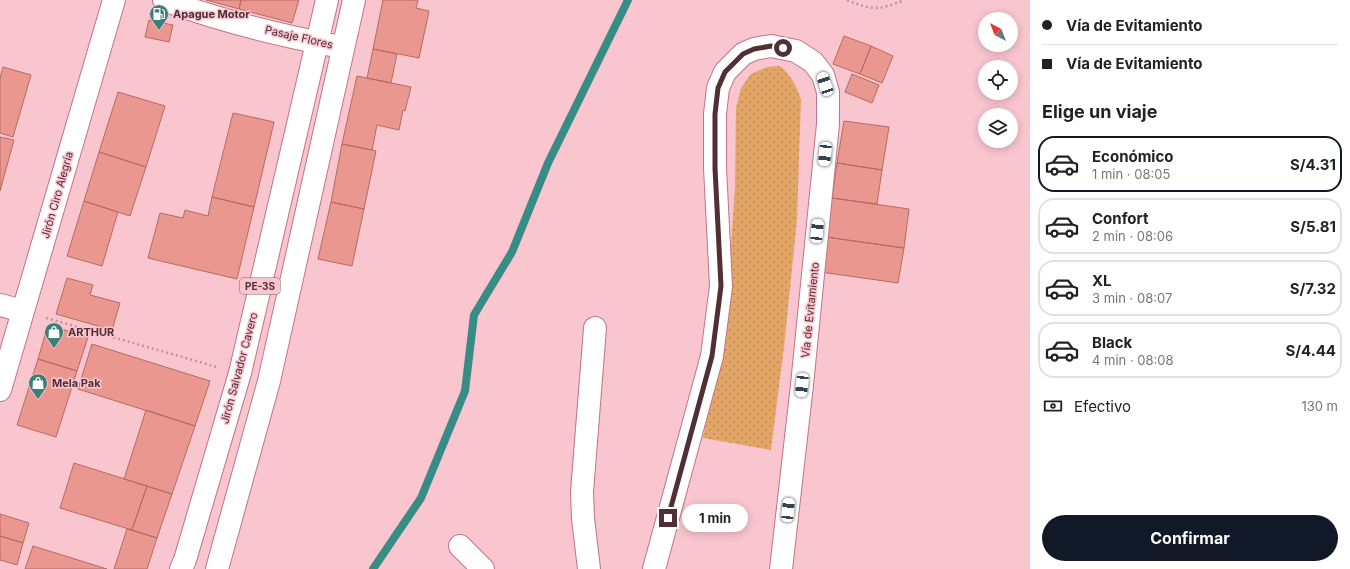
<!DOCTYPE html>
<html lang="es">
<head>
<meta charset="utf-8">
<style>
	body { margin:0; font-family:Inter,sans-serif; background:#f6f6f6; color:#222; height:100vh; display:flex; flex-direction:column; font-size:15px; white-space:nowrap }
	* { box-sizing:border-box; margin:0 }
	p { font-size:13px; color:#767676 }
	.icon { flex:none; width:22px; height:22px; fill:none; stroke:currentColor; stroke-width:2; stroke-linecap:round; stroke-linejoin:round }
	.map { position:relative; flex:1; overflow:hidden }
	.details { display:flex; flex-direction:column; background:#fff; width:320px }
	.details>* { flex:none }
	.banner { display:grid; align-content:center; height:88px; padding:0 12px; background:#fff }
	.needle { width:26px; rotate:318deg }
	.controls { position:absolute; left:978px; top:12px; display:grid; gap:8px }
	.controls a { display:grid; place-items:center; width:40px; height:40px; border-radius:50%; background:#fff; box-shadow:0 2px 10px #0003; font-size:20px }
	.end { position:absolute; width:18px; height:18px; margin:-9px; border:5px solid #512f36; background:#fff; box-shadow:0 0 0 2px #fff }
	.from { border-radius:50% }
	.bubble { position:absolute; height:28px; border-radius:14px; background:#fff; box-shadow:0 2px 10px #0003; font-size:13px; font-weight:700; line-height:28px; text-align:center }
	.car { position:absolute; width:12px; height:24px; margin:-12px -6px; border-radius:5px; box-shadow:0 0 3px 1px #0007; background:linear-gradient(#fff 24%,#345 0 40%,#fff 0 76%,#345 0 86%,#fff 0) }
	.banner b { display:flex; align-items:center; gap:14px; height:38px; font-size:15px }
	.banner b+b { border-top:1px solid #e0e0e0 }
	.banner i { width:10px; height:10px; background:#222 }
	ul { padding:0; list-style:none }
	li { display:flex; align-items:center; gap:12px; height:56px; margin:0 8px 6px; padding:0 4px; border:2px solid #e0e0e0; border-radius:16px }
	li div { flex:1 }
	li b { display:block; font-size:15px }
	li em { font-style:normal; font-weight:700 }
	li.current { border-color:#111827 }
	li>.icon { width:36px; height:36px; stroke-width:1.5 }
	h2 { padding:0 12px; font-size:18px; line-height:48px }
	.pay { display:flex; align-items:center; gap:10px; height:44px; padding:0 12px; font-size:15px }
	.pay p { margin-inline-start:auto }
	.action { display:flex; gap:8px; margin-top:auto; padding:8px 12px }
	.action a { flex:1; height:46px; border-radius:24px; background:#111827; color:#fff; font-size:16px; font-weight:700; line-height:46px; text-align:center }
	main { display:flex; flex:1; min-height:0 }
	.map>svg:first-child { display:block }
	.grass { fill:url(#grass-dots) }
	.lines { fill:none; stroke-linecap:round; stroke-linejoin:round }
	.stream { stroke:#388c86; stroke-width:8 }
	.building { fill:#ea988f; stroke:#b76962 }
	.minor-casing { stroke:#c27384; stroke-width:24 }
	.highway-casing { stroke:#c27384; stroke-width:24 }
	.path { stroke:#c1939c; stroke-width:2.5; stroke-dasharray:2 3; stroke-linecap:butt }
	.minor { stroke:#fff; stroke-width:22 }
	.highway { stroke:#fff; stroke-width:22 }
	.route { stroke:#512f36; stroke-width:5 }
	.labels { text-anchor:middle; stroke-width:3; stroke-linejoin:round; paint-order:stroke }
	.shield { fill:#f9c5cf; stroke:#835c64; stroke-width:1 }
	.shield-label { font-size:10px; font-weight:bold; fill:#512f36 }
	.poi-label { font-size:11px; font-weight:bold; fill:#512f36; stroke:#f9c5cf; text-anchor:start }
	.street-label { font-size:11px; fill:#512f36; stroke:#f9c5cf }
</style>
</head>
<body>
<main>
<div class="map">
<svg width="1030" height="569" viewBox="0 0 1030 569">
	<defs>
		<pattern id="grass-dots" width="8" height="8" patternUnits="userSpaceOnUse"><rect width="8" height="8" fill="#e3a666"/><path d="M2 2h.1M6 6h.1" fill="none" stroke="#ba8855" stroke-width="1.8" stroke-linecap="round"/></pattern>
	</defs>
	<rect width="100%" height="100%" fill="#f9c5cf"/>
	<path class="grass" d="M780 66C792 76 796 86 801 99L797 220 784 347 771 450 703 438 726 318 735 187 736 108 741 88 751 74 767 67Z"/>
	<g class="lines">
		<path class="stream" d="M373 569 421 498 465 391 474 315 512 252 548 163 628 0"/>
	</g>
	<path class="building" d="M206 0H241L239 9Z
		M241 0H299L292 23 239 9Z
		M383 0H418L416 8 429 11 419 58 373 49Z
		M149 20 173 25 169 42 145 37Z
		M844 36 871 46 860 74 833 64Z
		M871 46 893 56 882 83 860 74Z
		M373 49 397 54 391 83 367 78Z
		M3 67 31 75 13 137 0 133V78Z
		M852 74 879 85 872 103 845 92Z
		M357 76 411 87 405 111 403 110 399 130 377 125 372 150 342 144Z
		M118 92 165 106 146 167 99 152Z
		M233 113 274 122 254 207 212 197Z
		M844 121 889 127 882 170 837 163Z
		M0 137 14 140 0 191Z
		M342 144 376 151 364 209 331 202Z
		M99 152 146 167 130 216 84 201Z
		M837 163 882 170 877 204 832 198Z
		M212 197 254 207 237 279 148 258 160 213 183 218 185 210 208 216Z
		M832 198 909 209 904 248 826 237Z
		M84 201 118 212 102 266 67 256Z
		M331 202 364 209 352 266 318 259Z
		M826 237 904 248 898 283 821 272Z
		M67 278 93 285 90 295 120 303 112 330 56 314Z
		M48 325 88 337 77 371 38 359Z
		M92 344 210 381 195 426 78 389Z
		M38 359 77 371 56 437 17 425Z
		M146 410 195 426 172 494 124 479Z
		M74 463 147 486 132 530 60 508Z
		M147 486 172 494 157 538 132 530Z
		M0 514 29 523 23 543 0 536Z
		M127 529 157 538 147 569H114Z
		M0 536 23 543 17 565 0 560Z
		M33 546 107 569H25Z"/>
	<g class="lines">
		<g class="minor-casing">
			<path id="minor" d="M164 0C221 21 282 36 342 47
				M0 305 23 311
				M0 390 114 0
				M460 546 483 569
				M589 569 583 518 582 492 595 328"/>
		</g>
		<g class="highway-casing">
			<path id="highway" d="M181 569 185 560 240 373 327 0
				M217 569 269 381 354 0
				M654 569 712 356 721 286 715 168V114L718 88 725 72 743 54 754 49 771 46 796 51 813 62 823 75 828 92V124L802 385 781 569"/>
		</g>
		<path class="path" d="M847 0C874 11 878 10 905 0
			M46 318 217 367"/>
		<use href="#minor" class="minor"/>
		<use href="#highway" class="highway"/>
	</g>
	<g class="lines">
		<path class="route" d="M668 518 712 356 721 286 715 168V114L718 88 725 72 743 54 754 49 771 46 783 48"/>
	</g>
	<defs>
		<g id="fuel-pin" transform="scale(1)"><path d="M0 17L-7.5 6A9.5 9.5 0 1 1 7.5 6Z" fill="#398078" stroke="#f9c5cf"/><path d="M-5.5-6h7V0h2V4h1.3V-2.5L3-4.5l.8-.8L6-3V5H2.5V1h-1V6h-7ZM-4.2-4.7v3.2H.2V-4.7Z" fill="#fff"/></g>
		<g id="shop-pin" transform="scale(1)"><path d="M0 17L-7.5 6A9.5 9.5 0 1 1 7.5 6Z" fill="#398078" stroke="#f9c5cf"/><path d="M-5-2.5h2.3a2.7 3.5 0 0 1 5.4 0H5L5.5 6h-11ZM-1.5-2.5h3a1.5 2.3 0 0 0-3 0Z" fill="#fff"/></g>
	</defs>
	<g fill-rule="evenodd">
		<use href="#fuel-pin" x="159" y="14"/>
		<use href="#shop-pin" x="54" y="332"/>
		<use href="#shop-pin" x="38" y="383"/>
	</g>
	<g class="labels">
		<rect class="shield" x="240" y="278" width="40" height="16" rx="3"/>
		<g class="shield-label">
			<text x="260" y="290">PE-3S</text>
		</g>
		<g class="poi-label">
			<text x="173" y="18">Apague Motor</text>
			<text x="68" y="336">ARTHUR</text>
			<text x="52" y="387">Mela Pak</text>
		</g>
		<g class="street-label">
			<text transform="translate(299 37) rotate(13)" y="4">Pasaje Flores</text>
			<text transform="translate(57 195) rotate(-74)" y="4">Jirón Ciro Alegría</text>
			<text transform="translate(810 310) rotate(-84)" y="4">Vía de Evitamiento</text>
			<text transform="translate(239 368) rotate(-75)" y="4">Jirón Salvador Cavero</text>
		</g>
	</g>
</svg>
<div class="controls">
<a><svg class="needle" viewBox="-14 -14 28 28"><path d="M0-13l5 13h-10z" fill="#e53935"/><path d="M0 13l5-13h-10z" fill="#767676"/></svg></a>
<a><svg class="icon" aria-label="locate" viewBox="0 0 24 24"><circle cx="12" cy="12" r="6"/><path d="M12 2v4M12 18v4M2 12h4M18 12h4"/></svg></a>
<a><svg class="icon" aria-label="layers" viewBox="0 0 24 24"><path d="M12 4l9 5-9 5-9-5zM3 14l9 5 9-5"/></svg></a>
</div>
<i class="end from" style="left:783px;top:48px"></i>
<i class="end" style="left:668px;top:518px"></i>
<div class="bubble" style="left:682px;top:504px;width:66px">1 min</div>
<i class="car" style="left:825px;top:84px;rotate:342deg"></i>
<i class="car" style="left:825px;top:154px;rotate:186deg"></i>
<i class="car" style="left:817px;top:231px;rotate:6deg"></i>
<i class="car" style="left:802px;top:385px;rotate:186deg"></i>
<i class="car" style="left:788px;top:510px;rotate:6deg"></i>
</div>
<section class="details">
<div class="banner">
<b><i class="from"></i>Vía de Evitamiento</b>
<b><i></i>Vía de Evitamiento</b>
</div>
<h2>Elige un viaje</h2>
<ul>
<li class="current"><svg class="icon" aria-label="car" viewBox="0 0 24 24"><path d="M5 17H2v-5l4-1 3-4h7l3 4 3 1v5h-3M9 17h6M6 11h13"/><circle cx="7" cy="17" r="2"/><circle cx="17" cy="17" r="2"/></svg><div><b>Económico</b><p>1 min · 08:05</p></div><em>S/4.31</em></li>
<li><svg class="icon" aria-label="car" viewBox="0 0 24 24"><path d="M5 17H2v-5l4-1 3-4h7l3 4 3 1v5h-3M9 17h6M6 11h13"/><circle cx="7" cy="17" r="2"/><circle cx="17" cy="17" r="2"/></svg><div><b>Confort</b><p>2 min · 08:06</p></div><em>S/5.81</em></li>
<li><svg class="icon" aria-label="car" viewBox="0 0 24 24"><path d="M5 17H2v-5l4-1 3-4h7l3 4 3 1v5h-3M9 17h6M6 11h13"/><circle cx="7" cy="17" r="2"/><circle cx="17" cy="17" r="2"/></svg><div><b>XL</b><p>3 min · 08:07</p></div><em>S/7.32</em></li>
<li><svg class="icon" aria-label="car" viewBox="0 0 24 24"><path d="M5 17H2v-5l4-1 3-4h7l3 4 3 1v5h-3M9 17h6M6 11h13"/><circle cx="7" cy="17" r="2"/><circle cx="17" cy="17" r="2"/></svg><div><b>Black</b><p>4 min · 08:08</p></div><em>S/4.44</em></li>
</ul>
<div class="pay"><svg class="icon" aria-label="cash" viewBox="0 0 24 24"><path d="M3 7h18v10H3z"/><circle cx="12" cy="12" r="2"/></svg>Efectivo<p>130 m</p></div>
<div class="action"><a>Confirmar</a></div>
</section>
</main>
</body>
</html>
